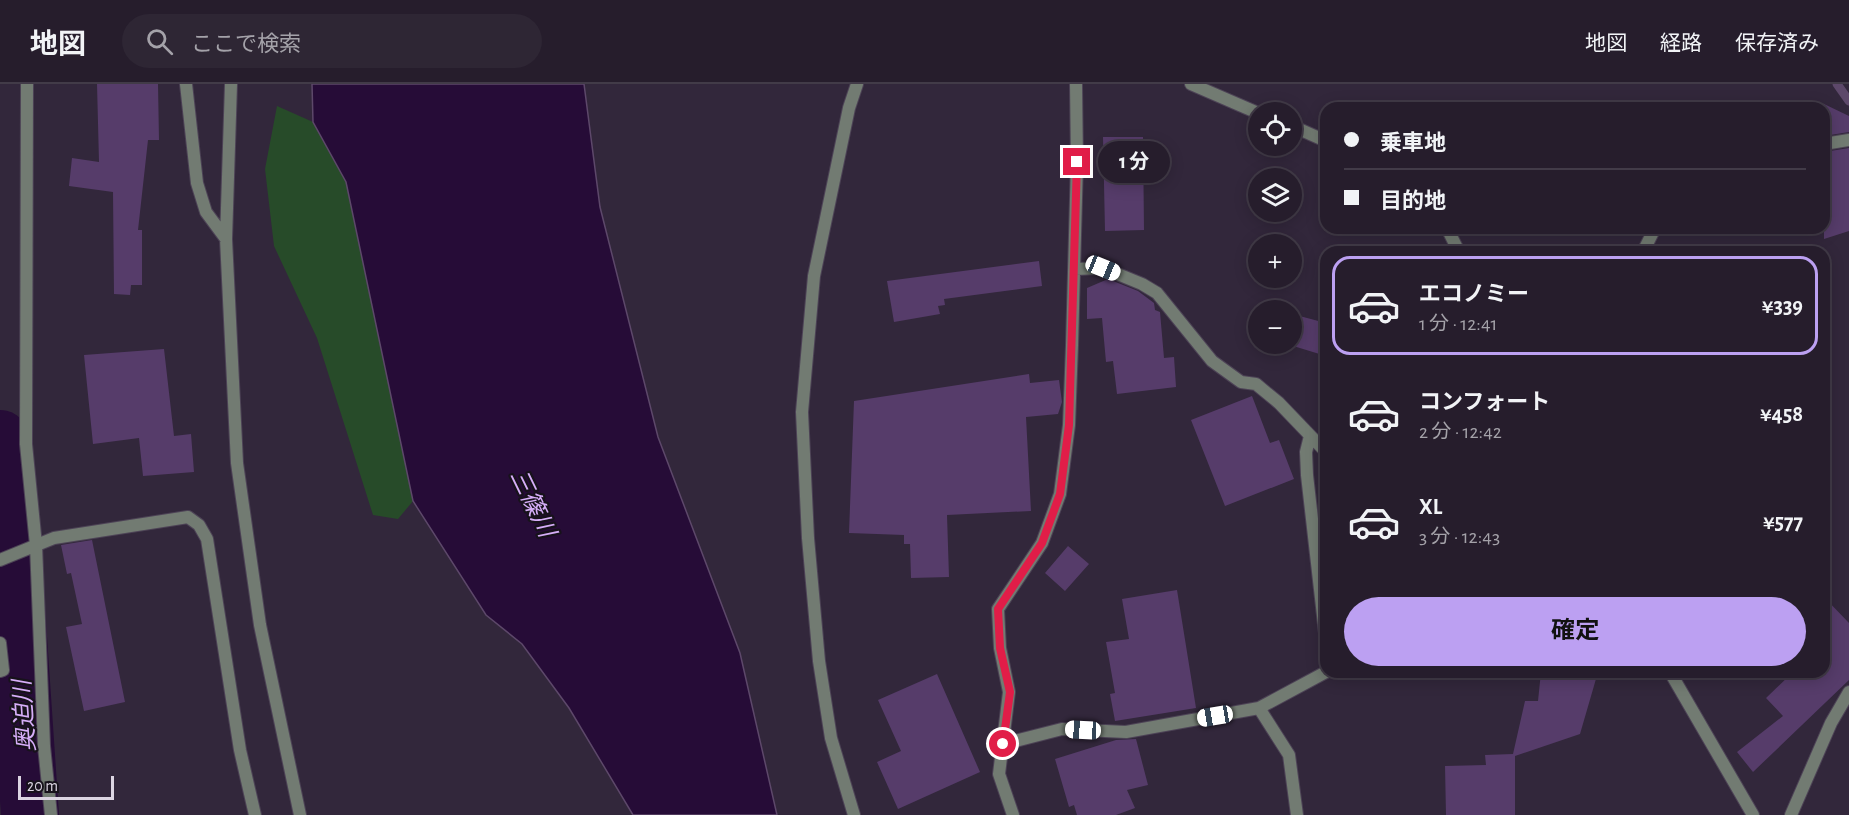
<!DOCTYPE html>
<html lang="ja">
<head>
<meta charset="utf-8">
<style>
	body { margin:0; font-family:"Alegreya Sans","Noto Sans JP",sans-serif; background:#2e2634; color:#f1f3f6; height:100vh; display:flex; flex-direction:column; font-size:22px; white-space:nowrap }
	* { box-sizing:border-box; margin:0 }
	p { font-size:20px; color:#a4a2a9 }
	.icon { flex:none; width:33px; height:33px; fill:none; stroke:currentColor; stroke-width:2; stroke-linecap:round; stroke-linejoin:round }
	.map { position:relative; flex:1; overflow:hidden }
	.side { position:absolute; left:1320px; top:162px; width:510px; height:432px; display:flex; flex-direction:column; background:#261d2c; border-radius:18px; box-shadow:0 3px 15px #0003,0 0 0 2px #423b48 }
	.side>* { flex:none }
	.banner { position:absolute; left:1320px; top:18px; width:510px; height:132px; border-radius:18px; box-shadow:0 3px 15px #0003,0 0 0 2px #423b48; display:grid; align-content:center; height:132px; padding:0 24px; background:#261d2c }
	.controls { position:absolute; left:1248px; top:18px; display:grid; gap:12px }
	.controls a { display:grid; place-items:center; width:54px; height:54px; border-radius:50%; background:#261d2c; box-shadow:0 3px 15px #0003,0 0 0 2px #423b48; font-size:30px }
	.scale { position:absolute; left:18px; bottom:15px; width:96px; box-sizing:border-box; padding-left:6px; border:3px solid #dcd5e2; border-top:0; font-size:16px; line-height:21px; white-space:nowrap; color:#dcd5e2; -webkit-text-stroke:4px #17121b; paint-order:stroke }
	.end { position:absolute; width:27px; height:27px; margin:-14px; border:8px solid #e11d48; background:#fff; box-shadow:0 0 0 3px #fff }
	.from { border-radius:50% }
	.bubble { position:absolute; height:42px; border-radius:21px; background:#261d2c; box-shadow:0 3px 15px #0003,0 0 0 2px #423b48; font-size:20px; font-weight:700; line-height:42px; text-align:center }
	.car { position:absolute; width:18px; height:36px; margin:-18px -9px; border-radius:8px; box-shadow:0 0 4px 2px #0007; background:linear-gradient(#fff 24%,#345 0 40%,#fff 0 76%,#345 0 86%,#fff 0) }
	.banner b { display:flex; align-items:center; gap:21px; height:57px; font-size:22px }
	.banner b+b { border-top:2px solid #423b48 }
	.banner i { width:15px; height:15px; background:#f1f3f6 }
	ul { padding:10px 0 0; list-style:none }
	li { display:flex; align-items:center; gap:18px; height:99px; margin:0 12px 9px; padding:0 12px; border:3px solid transparent; border-radius:18px }
	li div { flex:1 }
	li b { display:block; font-size:22px }
	li em { font-style:normal; font-weight:700 }
	li.current { border-color:#bca0f2 }
	li>.icon { width:54px; height:54px; stroke-width:1.5 }
	.button { display:flex; gap:12px; margin-top:auto; padding:12px 24px }
	.button a { flex:1; height:69px; border-radius:36px; background:#bca0f2; color:#111; font-size:24px; font-weight:700; line-height:69px; text-align:center }
	header { display:flex; align-items:center; gap:36px; box-sizing:border-box; height:84px; padding:0 30px; background:#261d2c; border-bottom:2px solid #423b48 }
	header strong { font-size:28px }
	nav { display:flex; gap:33px; margin-inline-start:auto; font-size:21px }
	.search { width:420px; height:54px; background:#2e2634; display:flex; align-items:center; gap:15px; box-sizing:border-box; padding:0 21px; border-radius:33px; color:#a4a2a9; font-size:22px }
	.map>svg:first-child { display:block }
	.green { fill:#274b29 }
	.water { fill:#260c37; stroke:#5d486a; stroke-width:1.5 }
	.lines { fill:none; stroke-linecap:round; stroke-linejoin:round }
	.stream { stroke:#5d486a; stroke-width:9 }
	.river { stroke:#260c37; stroke-width:58 }
	.building { fill:#563c6a }
	.minor-casing { stroke:#4d4356; stroke-width:14 }
	.minor { stroke:#727b72; stroke-width:12 }
	.route { stroke:#e11d48; stroke-width:8 }
	.labels { text-anchor:middle; stroke-width:4.5; stroke-linejoin:round; paint-order:stroke }
	.water-label { font-size:24px; font-style:italic; fill:#d6aef8; stroke:#17121b }
</style>
</head>
<body>
<header>
<strong>地図</strong>
<div class="search"><svg class="icon" aria-label="search" viewBox="0 0 24 24"><circle cx="10" cy="10" r="6"/><path d="M15 15l6 6"/></svg>ここで検索</div>
<nav><a>地図</a><a>経路</a><a>保存済み</a></nav>
</header>
<div class="map">
<svg width="1849" height="731" viewBox="0 0 1849 731">
	<rect width="100%" height="100%" fill="#32273b"/>
	<path class="green" d="M277 22 313 38 346 98 413 417 398 435 373 431 317 254 274 162 265 85Z"/>
	<path class="water" d="M312 0H584L600 123 658 353 740 569 777 731H633L569 624 522 560 486 531 413 417 346 98 313 38Z"/>
	<g class="lines">
		<path class="stream" d="M1837 0 1849 17"/>
		<path class="river" d="M0 355 8 406 30 731"/>
	</g>
	<path class="building" d="M97 0H158L159 56H148L138 146H142V201H131L130 211 114 210 113 108 69 102 72 74 99 78Z
		M1824 20 1849 32V48L1824 52Z
		M1103 53H1143L1144 146 1105 147Z
		M1849 64V147L1824 155V68Z
		M1039 177 1042 202 944 215 945 221 938 222 940 230 894 238 887 197Z
		M1108 195 1138 207 1154 219 1155 226 1160 228 1164 274 1174 273 1176 303 1117 310 1113 277 1106 278 1102 234 1087 235V204Z
		M1292 230 1326 239V272L1290 261Z
		M164 265 174 352 191 350 194 388 143 392 139 354 93 360 84 271Z
		M1029 290 1030 299 1059 296 1062 318 1058 330 1026 333 1031 427 947 431 949 493 911 494 910 460H904V451L849 449 854 317Z
		M1252 312 1270 359 1279 356 1294 395 1225 422 1191 336Z
		M92 456 125 618 84 627 66 543 82 540 71 489 67 490 61 461Z
		M1068 462 1089 480 1065 507 1045 489Z
		M1177 506 1196 624 1115 637 1110 610 1115 609 1106 558 1129 555 1122 515Z
		M1824 513 1849 539V596L1753 688 1737 668 1783 632 1766 614 1793 588H1824Z
		M1541 588H1598L1580 650 1515 672V731H1446L1445 682 1486 681 1485 671 1513 670 1525 617H1538Z
		M937 590 980 688 898 725 877 678 901 667 878 616Z
		M1136 655 1148 701 1127 706 1135 724 1116 731H1077L1074 721 1069 723 1055 675 1116 656Z"/>
	<g class="lines">
		<g class="minor-casing">
			<path id="minor" d="M27 0 26 360 36 461 44 662 51 731
				M186 0 197 99 206 128 226 155
				M231 0 226 155 237 379 260 541 300 731
				M1191 0 1258 29
				M1292 42 1326 57
				M1824 60 1849 56
				M1447 144 1459 168
				M1643 168 1655 144
				M1074 185 1103 184 1142 200 1157 209 1212 277 1241 298 1256 300 1279 319 1326 368
				M1310 352 1306 368 1307 391 1326 558
				M0 476 54 454 188 433 199 441 207 455 240 666 255 731
				M0 559 3 586 0 587
				M1670 588 1753 731
				M1259 624 1289 671 1297 731
				M1003 660 1062 645 1126 648 1259 624 1326 588
				M854 731 831 654 819 577 808 454 802 328 814 192 849 24 857 0
				M1013 731 999 690 1009 608 1000 564 998 525 1042 459 1060 410 1069 341 1072 261 1077 78 1076 0
				M1791 731 1831 639 1849 608"/>
		</g>
		<use href="#minor" class="minor"/>
	</g>
	<g class="lines">
		<path class="route" d="M1003 660 1010 608 1000 564 998 525 1042 459 1060 410 1069 341 1077 78"/>
	</g>
	<g class="labels">
		<g class="water-label">
			<text transform="translate(533 419) rotate(64)" y="8">三篠川</text>
			<text transform="translate(24 632) rotate(-94)" y="8">奥迫川</text>
		</g>
	</g>
</svg>
<div class="controls">
<a><svg class="icon" aria-label="locate" viewBox="0 0 24 24"><circle cx="12" cy="12" r="6"/><path d="M12 2v4M12 18v4M2 12h4M18 12h4"/></svg></a>
<a><svg class="icon" aria-label="layers" viewBox="0 0 24 24"><path d="M12 4l9 5-9 5-9-5zM3 14l9 5 9-5"/></svg></a>
<a>+</a>
<a>−</a>
</div>
<div class="scale">20 m</div>
<i class="end from" style="left:1003px;top:660px"></i>
<i class="end" style="left:1077px;top:78px"></i>
<div class="bubble" style="left:1098px;top:57px;width:72px">1 分</div>
<i class="car" style="left:1103px;top:184px;rotate:112deg"></i>
<i class="car" style="left:1215px;top:632px;rotate:260deg"></i>
<i class="car" style="left:1083px;top:646px;rotate:273deg"></i>
<div class="banner">
<b><i class="from"></i>乗車地</b>
<b><i></i>目的地</b>
</div>
<section class="side">
<ul>
<li class="current"><svg class="icon" aria-label="car" viewBox="0 0 24 24"><path d="M5 17H2v-5l4-1 3-4h7l3 4 3 1v5h-3M9 17h6M6 11h13"/><circle cx="7" cy="17" r="2"/><circle cx="17" cy="17" r="2"/></svg><div><b>エコノミー</b><p>1 分 · 12:41</p></div><em>¥339</em></li>
<li><svg class="icon" aria-label="car" viewBox="0 0 24 24"><path d="M5 17H2v-5l4-1 3-4h7l3 4 3 1v5h-3M9 17h6M6 11h13"/><circle cx="7" cy="17" r="2"/><circle cx="17" cy="17" r="2"/></svg><div><b>コンフォート</b><p>2 分 · 12:42</p></div><em>¥458</em></li>
<li><svg class="icon" aria-label="car" viewBox="0 0 24 24"><path d="M5 17H2v-5l4-1 3-4h7l3 4 3 1v5h-3M9 17h6M6 11h13"/><circle cx="7" cy="17" r="2"/><circle cx="17" cy="17" r="2"/></svg><div><b>XL</b><p>3 分 · 12:43</p></div><em>¥577</em></li>
</ul>
<div class="button"><a>確定</a></div>
</section>
</div>
</body>
</html>
